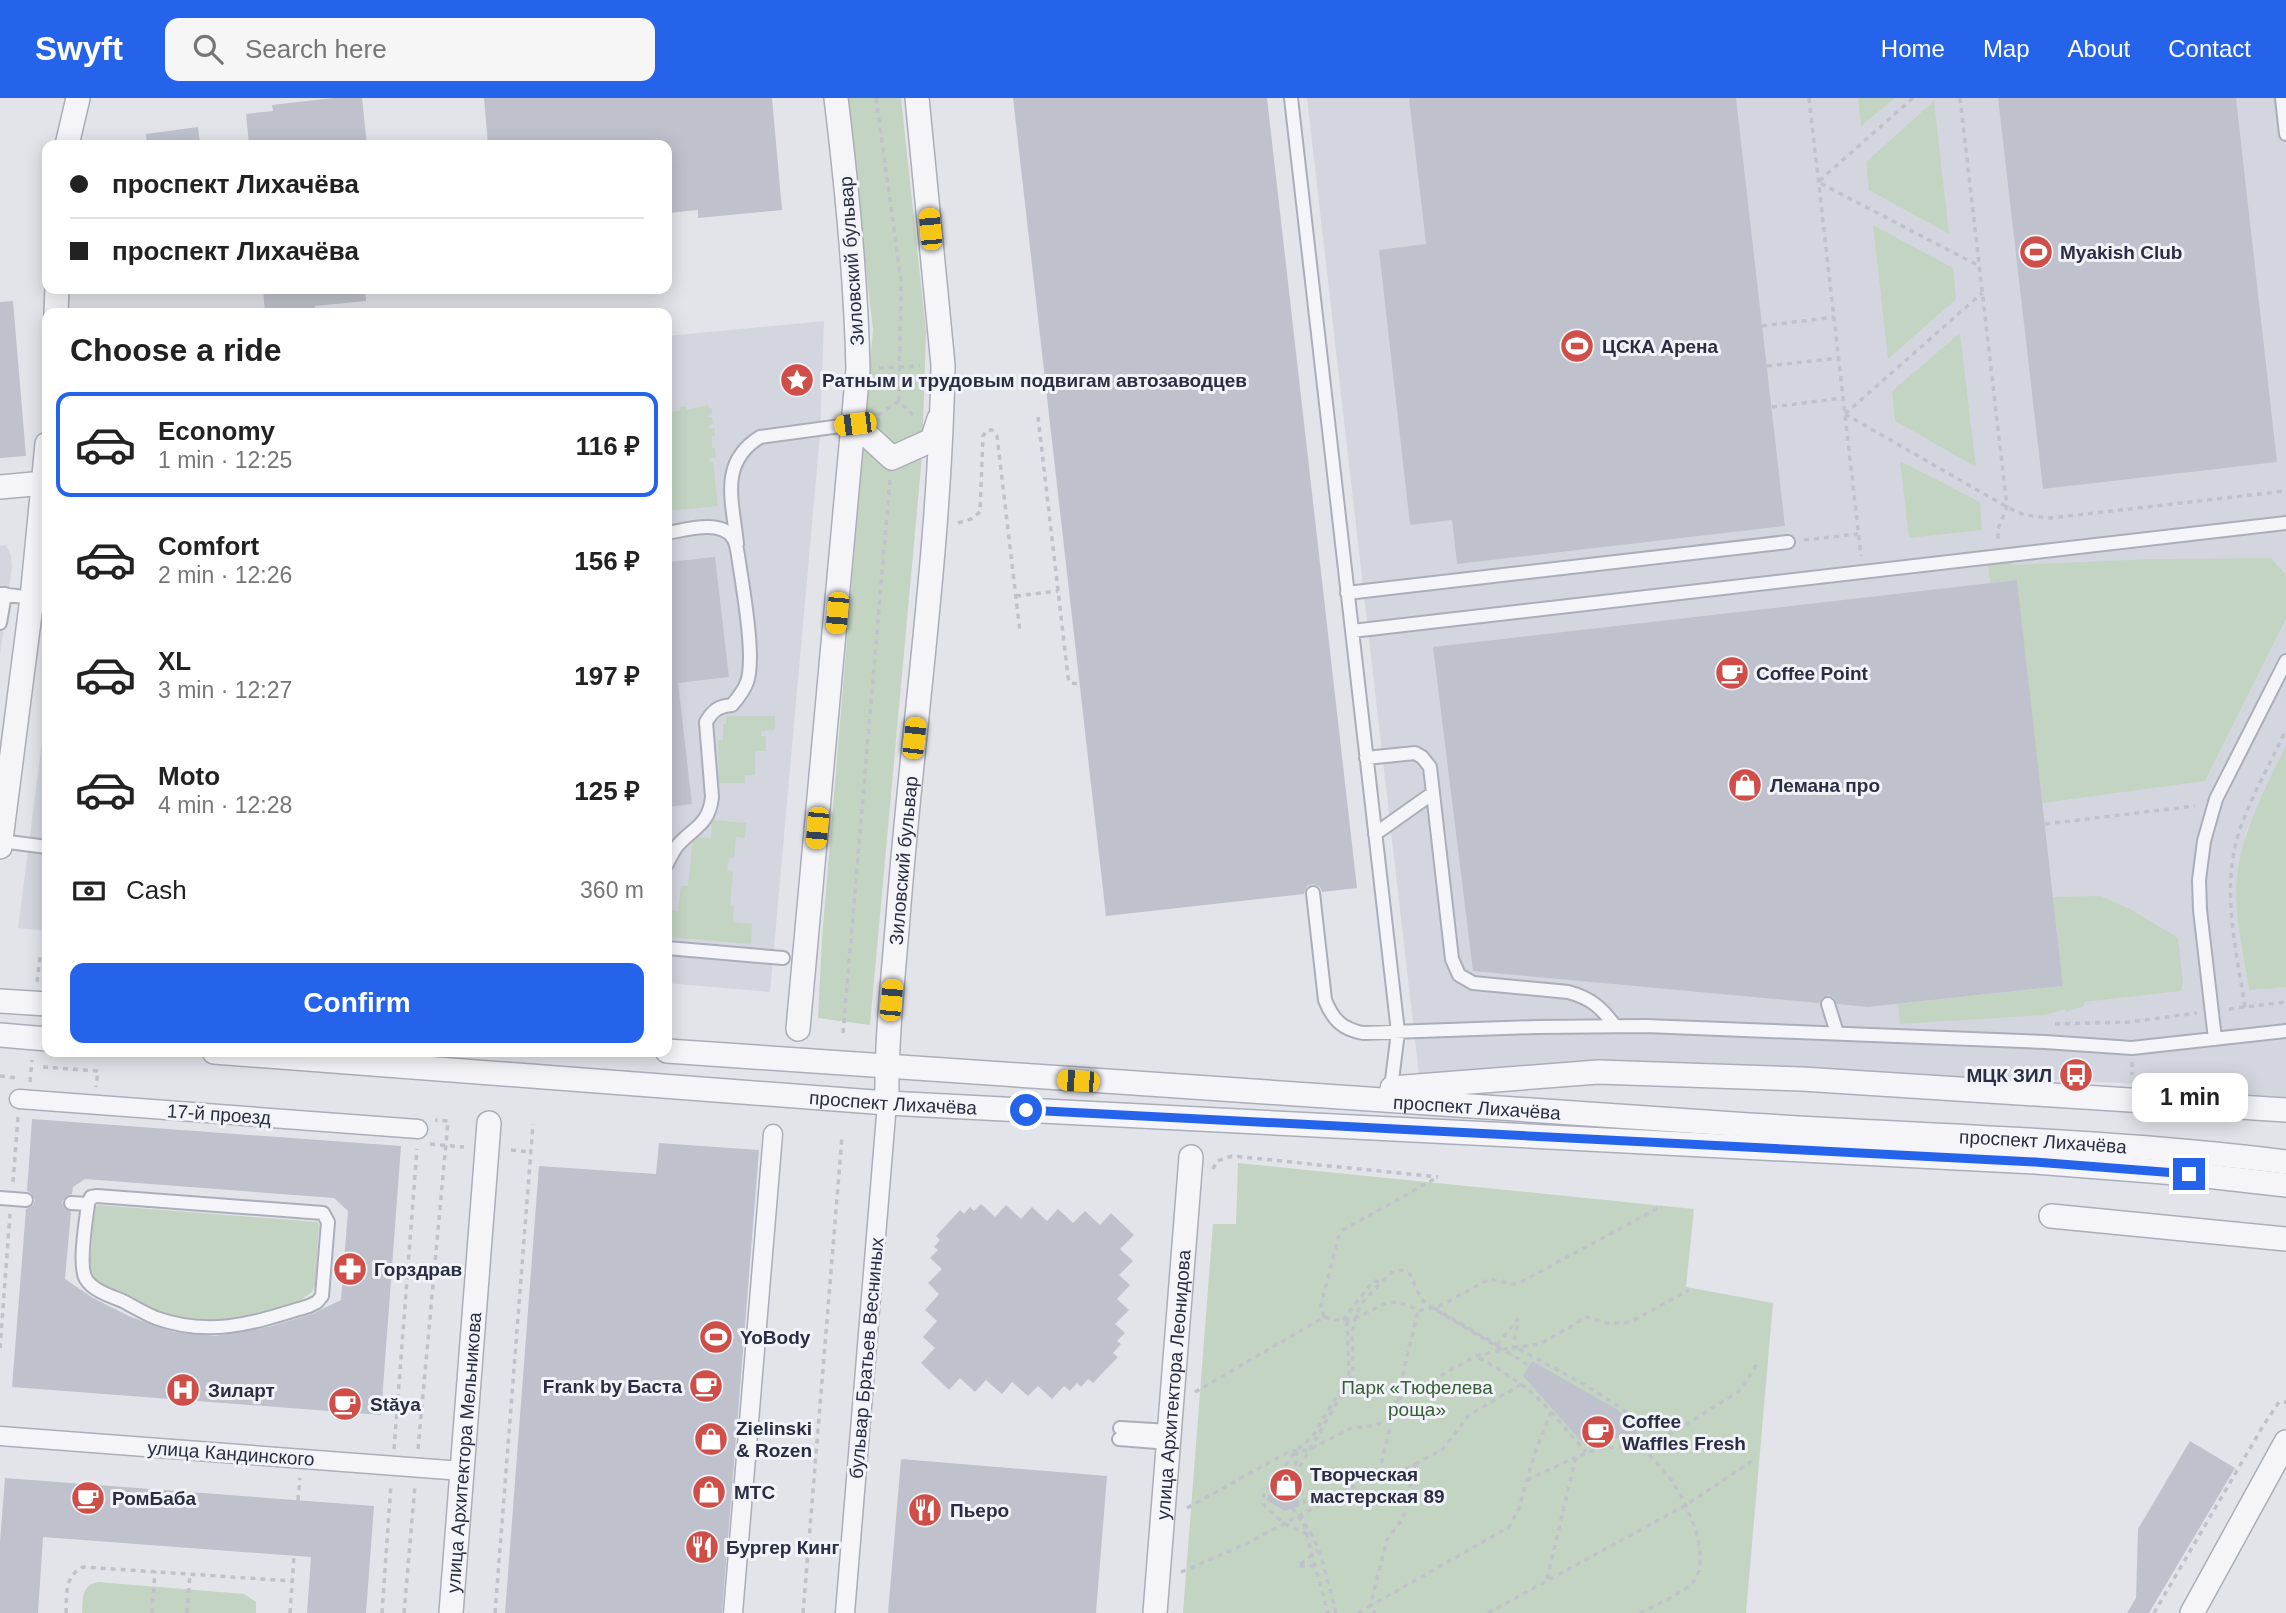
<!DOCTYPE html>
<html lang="en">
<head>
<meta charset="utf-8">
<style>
	body { margin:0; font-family:Arial,sans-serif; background:#f6f6f6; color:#222; height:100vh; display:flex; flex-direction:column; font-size:26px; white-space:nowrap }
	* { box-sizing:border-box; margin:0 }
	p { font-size:23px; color:#767676 }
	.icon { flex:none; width:38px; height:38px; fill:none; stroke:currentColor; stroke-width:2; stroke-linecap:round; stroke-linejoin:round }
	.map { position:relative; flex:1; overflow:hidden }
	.sheet { position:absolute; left:42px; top:210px; width:630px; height:749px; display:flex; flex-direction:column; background:#fff; border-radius:14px; box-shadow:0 4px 18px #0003 }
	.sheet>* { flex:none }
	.hud { position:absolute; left:42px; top:42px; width:630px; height:154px; border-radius:14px; box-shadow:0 4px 18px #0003; display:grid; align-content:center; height:154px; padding:0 28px; background:#fff }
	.end { position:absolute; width:32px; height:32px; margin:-16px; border:9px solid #2563eb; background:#fff; box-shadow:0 0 0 4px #fff }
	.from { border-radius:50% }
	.bubble { position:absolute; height:49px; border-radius:14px; background:#fff; box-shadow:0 4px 18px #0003; font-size:23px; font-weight:700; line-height:49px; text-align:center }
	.car { position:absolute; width:21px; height:42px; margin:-21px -10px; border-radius:9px; box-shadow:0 0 5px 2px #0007; background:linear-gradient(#f5c518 24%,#345 0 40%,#f5c518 0 76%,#345 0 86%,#f5c518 0) }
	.hud b { display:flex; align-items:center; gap:24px; height:66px; font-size:26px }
	.hud b+b { border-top:2px solid #e0e0e0 }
	.hud i { width:18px; height:18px; background:#222 }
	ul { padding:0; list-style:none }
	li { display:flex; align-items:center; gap:21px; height:105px; margin:0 14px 10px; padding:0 14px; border:4px solid transparent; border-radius:14px }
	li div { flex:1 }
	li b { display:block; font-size:26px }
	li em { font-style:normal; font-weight:700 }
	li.active { border-color:#2563eb }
	li>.icon { width:63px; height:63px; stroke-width:1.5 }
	h2 { padding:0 28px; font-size:32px; line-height:84px }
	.pay { display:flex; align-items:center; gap:18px; height:77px; padding:0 28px; font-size:26px }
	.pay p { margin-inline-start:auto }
	.button { display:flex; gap:14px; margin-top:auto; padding:14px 28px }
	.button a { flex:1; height:80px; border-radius:14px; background:#2563eb; color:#fff; font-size:28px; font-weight:700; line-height:80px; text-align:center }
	header { display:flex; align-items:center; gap:42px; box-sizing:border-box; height:98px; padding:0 35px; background:#2563eb; color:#fff }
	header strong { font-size:33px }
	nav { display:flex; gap:38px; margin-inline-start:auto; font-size:24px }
	.search { width:490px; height:63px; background:#f6f6f6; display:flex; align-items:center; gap:18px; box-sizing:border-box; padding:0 24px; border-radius:14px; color:#767676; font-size:26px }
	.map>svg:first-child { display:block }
	.built { fill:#d4d6df }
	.green { fill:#c4d4c3 }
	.building { fill:#bfc2cd; fill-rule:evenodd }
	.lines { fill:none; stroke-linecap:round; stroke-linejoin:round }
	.service-casing { stroke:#abadb8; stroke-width:16 }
	.pedestrian-casing { stroke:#abadb8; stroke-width:21 }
	.minor-casing { stroke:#abadb8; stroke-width:26 }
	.path { stroke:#c0c1ca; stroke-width:3.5; stroke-dasharray:5 5; stroke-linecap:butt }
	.service { stroke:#f5f5f9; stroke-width:12 }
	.pedestrian { stroke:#f5f5f9; stroke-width:18 }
	.minor { stroke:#f5f5f9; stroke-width:23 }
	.path-bridge { stroke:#c0c1ca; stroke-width:3.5; stroke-dasharray:5 5; stroke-linecap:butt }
	.route { stroke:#2563eb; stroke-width:9 }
	.labels { text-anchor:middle; stroke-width:6; stroke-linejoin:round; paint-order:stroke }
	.poi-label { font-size:19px; font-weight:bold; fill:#2a2e43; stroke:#f2f3f8; text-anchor:start }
	.street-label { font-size:19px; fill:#2a2e43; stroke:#f2f3f8 }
	.park-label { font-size:19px; fill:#375e37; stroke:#f2f3f8 }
</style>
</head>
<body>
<header>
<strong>Swyft</strong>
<div class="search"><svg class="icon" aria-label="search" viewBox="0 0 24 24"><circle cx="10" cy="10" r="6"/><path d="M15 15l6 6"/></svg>Search here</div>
<nav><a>Home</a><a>Map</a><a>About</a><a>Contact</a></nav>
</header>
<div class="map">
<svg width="2286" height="1515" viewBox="0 0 2286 1515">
	<rect width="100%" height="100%" fill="#e2e4ea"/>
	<path class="built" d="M1307 0H2286V647L2246 734 2236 802 2249 891 2286 889V1005L2193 998 2123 985 2018 980 1969 986 1793 975 1420 986Z
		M824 223 820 337 770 894 667 885V238Z
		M6 447 11 458 12 469 0 557V448Z
		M47 605V833L18 830Z"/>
	<path class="green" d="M846 0H901L926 233 922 358 870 927 818 920 822 840 873 231Z
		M1858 0H1895L1861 28Z
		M1934 3 1949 136 1869 92 1866 64Z
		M1873 127 1953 170 1956 201 1888 261Z
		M1960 235 1976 369 1895 323 1892 293Z
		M708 307 709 310H712V315L708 316 709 319H712L713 326 709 327 710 331 715 330V338H712V350H715L716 359 709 360 710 364H713L718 408 667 413V311L669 314 680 313V309L686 308 687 312Z
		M1900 363 1980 404 1982 432 1909 440Z
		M2271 460 2286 477V521L2205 683 2042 705 2017 482 1990 485 1988 466 2009 463 2013 467 2151 461Z
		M726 618H775V632L761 633V638H766V653H755V677H745V685H719L718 642H723V626H726Z
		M2286 647V889L2249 892C2245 862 2237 830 2236 800 2235 744 2263 696 2286 647Z
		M712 722 746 725 745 740 736 739 734 760H729L727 773 733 774 730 808H734L733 824 752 826 751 846 667 839 668 812 678 813 681 788H688L693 739 711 740Z
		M2101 798 2132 812 2178 840 2183 884 2181 893 2084 904V908L2066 914 2065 911 2045 917 1900 926 1898 906 2063 888 2053 799Z
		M1238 1065 1694 1111 1686 1189 1773 1205 1746 1515H1183L1213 1126H1236Z
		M99 1107 318 1124 319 1128 315 1188 312 1194 289 1210 227 1228 167 1220 95 1187 89 1173 95 1109Z
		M98 1484 244 1496 256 1504V1515H82C83 1501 81 1487 98 1484Z"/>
	<path class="building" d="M333 0H362L367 47H323V43L282 47H249L246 16 273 13 272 7Z
		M484 0H772L782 112 698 120V112L667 115V47H488Z
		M1013 0H1267L1357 790 1322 794 1320 789 1313 786 1307 788 1304 796 1106 818Z
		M1409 0H1736L1785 428 1457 466 1452 422 1410 427 1379 152 1426 146Z
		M1998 0H2236L2277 364 2043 391Z
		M198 29 200 47H147L146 36Z
		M263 191H365L366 203 315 208 316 215H265Z
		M13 203 26 358 0 360V204Z
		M715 459 729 579 678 585 692 706 667 709V464Z
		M2017 482 2063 888 1868 909 1837 906 1834 900 1829 897 1822 900 1819 905 1473 873 1433 549Z
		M32 1021 401 1048 381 1317 12 1289 26 1111 33 1107 35 1102 31 1095 27 1093ZM85 1081 334 1100 348 1113 341 1202 312 1216 272 1228 216 1238 174 1234 131 1219 93 1200 65 1181 71 1114 64 1109 62 1104 67 1098 72 1096 73 1089Z
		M659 1045 759 1052 722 1515H505L539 1068 656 1076Z
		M981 1106 995 1119 1006 1107 1021 1121 1032 1109 1047 1123 1058 1111 1073 1125 1085 1113 1100 1127 1111 1115 1134 1137 1120 1151 1133 1163 1119 1177 1130 1187 1117 1201 1129 1212 1115 1226 1125 1235 1117 1243 1121 1246 1113 1255 1118 1259 1093 1285 1088 1281 1081 1289 1077 1285 1070 1293 1064 1288 1052 1301 1038 1288 1028 1298 1012 1284 1002 1296 986 1282 975 1294 960 1280 949 1292 921 1265 935 1250 923 1239 937 1223 925 1212 939 1196 928 1185 942 1171 930 1160 938 1152 934 1149 940 1142 936 1138 960 1112 964 1116 970 1109 974 1113Z
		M1532 1263 1618 1312 1641 1338 1581 1343 1523 1278Z
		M2190 1343 2235 1370 2149 1515H2127L2136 1500 2138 1431Z
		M901 1361 1107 1378 1096 1515H888Z
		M1289 1369 1300 1408 1285 1413 1266 1402Z
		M5 1380 374 1408 366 1515H307L311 1459 43 1439 38 1515H0V1444Z"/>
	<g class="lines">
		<g class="service-casing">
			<path id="service" d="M1291 0 1398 934 1391 990
				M2282 0 2286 36
				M667 435C685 432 721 421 733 440 736 444 737 452 738 457 742 486 756 559 747 584 744 593 738 600 732 607 719 608 713 612 706 624L712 699C709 727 694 729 678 747 673 753 670 760 667 766
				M737 446C733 404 718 365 760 339L855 326
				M1347 495 1788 444
				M0 496 32 500
				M0 525 5 496
				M1352 533 2286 425
				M1366 660 1415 655 1422 659 1430 669 1452 861 1459 877 1473 885 1568 894C1591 900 1602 910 1615 928
				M1375 736 1433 695
				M1 743 47 749
				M1313 795 1325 902C1333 922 1342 931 1363 935L1536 929 1646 928 2045 944 2132 950 2286 933
				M667 850 783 860
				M1828 906 1837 935
				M2215 941 2200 812 2199 782 2204 743 2216 701 2286 563
				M97 1098 323 1115 328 1124 322 1198 317 1204 309 1208C256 1224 212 1240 156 1220 144 1215 134 1209 123 1203 111 1198 93 1193 86 1181 78 1168 86 1123 88 1106L91 1099Z
				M0 1100 26 1102
				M71 1105 88 1106
				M1120 1330 1170 1333
				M1119 1341 1169 1345"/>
		</g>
		<g class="pedestrian-casing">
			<path id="pedestrian" d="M19 1001 418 1031
				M0 1338 462 1373
				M733 1515 773 1036
				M845 1515 887 1005"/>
		</g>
		<g class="minor-casing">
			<g id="minor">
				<path d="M67 47 78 0"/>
				<path d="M56 215 57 191"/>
				<path d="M855 326 892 360 932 342 939 321"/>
				<path d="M0 389 44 385"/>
				<path d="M0 749 32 500 47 346"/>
				<path d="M0 903 47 906"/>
				<path d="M798 931 858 271C856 180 847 90 836 0"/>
				<path d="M0 937 47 941"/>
				<path id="s1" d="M667 953C1027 981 1388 1003 1749 1027 1928 1038 2108 1042 2286 1064"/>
				<path id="s2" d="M214 954 887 1005 2035 1064 2189 1076 2286 1087"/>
				<path d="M1392 990 1598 974 1802 981 2286 1012"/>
				<path id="s3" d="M887 1005C886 943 893 881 898 819 912 635 940 452 943 267L917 0"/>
				<path d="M2051 1118 2286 1141"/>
				<path id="s4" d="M451 1515 489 1025"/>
				<path id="s5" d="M1155 1515 1191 1059"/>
				<path d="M2192 1515 2286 1344"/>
			</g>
		</g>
		<path class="path" d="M876 0 901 183 899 303 917 321
			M1809 0 1861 458
			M1913 0 1818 84 1979 168
			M1960 0 2007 409 1998 431V442
			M1762 228 1834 219
			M1767 268 1839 260
			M879 270 920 268
			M1772 309 1843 300
			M1845 316 2007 409 2024 417 2051 420 2286 393
			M1845 316 1982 195
			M878 317 899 303
			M1038 319 1068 579 1070 585 1080 586
			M958 425 971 421 980 414 983 338 987 332H992L997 338 1020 534
			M1804 442 1858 436
			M1016 498 1058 493
			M2045 726 2195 708
			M37 884 40 859
			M2245 909C2236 851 2221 791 2239 734 2251 698 2271 665 2286 631
			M2229 911 2286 904
			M2055 926 2130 924 2197 915
			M843 935 890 381
			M2132 964V977
			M43 969 98 973 96 989
			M0 978 17 980
			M30 984 32 962
			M430 1046 464 1049
			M511 1052 531 1054
			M1213 1071 1217 1063 1232 1058 1438 1079
			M13 1084 18 1019
			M1434 1210 1504 1251 1540 1246 1587 1219 1610 1226 1630 1224 1689 1192
			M1324 1219 1321 1207 1338 1140 1343 1132 1438 1079
			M1343 1222 1373 1183 1381 1184
			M1497 1247 1518 1221 1512 1258
			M0 1250 10 1116
			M1519 1251C1568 1278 1619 1302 1658 1341
			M1195 1294 1324 1219C1331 1221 1339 1223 1346 1222 1378 1217 1382 1191 1418 1213L1439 1208 1490 1181 1513 1186 1519 1185 1662 1108
			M1397 1302 1476 1258 1501 1252
			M1551 1314 1586 1354
			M394 1351 417 1051
			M418 1351 448 1023 435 1022
			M1298 1351 1312 1339 1349 1278 1347 1222
			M1415 1366 1443 1351 1469 1317 1522 1286
			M1379 1375 1418 1213
			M1527 1382 1576 1359
			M298 1402 300 1380
			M1187 1410 1290 1353 1309 1352 1349 1331 1376 1327 1393 1319
			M1301 1416 1328 1515
			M1307 1436 1283 1425 1263 1406 1264 1395 1297 1352 1295 1373 1307 1412
			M1315 1468H1298L1318 1452
			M1181 1474 1246 1446 1379 1375 1394 1378 1415 1366 1403 1420 1387 1442 1370 1508 1509 1429 1519 1410 1534 1357 1551 1314C1530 1289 1504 1274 1476 1258
			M1547 1481 1576 1359 1597 1351 1639 1347
			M66 1515C67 1497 64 1478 83 1469L292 1483
			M152 1515 155 1473
			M187 1515 190 1476
			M290 1515 294 1458
			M382 1515 391 1386
			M404 1515 415 1387
			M495 1515 533 1026
			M803 1515 842 1039
			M1358 1515 1370 1508 1375 1515
			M1488 1515 1686 1407 1752 1363
			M1640 1515C1656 1506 1679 1498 1692 1485 1714 1462 1687 1405 1672 1383 1662 1370 1651 1358 1639 1347L1674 1334 1741 1292 1759 1263
			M2154 1515 2263 1328 2279 1304H2286"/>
		<use href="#service" class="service"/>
		<use href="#pedestrian" class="pedestrian"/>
		<use href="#minor" class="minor"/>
		<path class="path-bridge" d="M1336 1515C1330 1493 1321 1449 1309 1432 1299 1417 1287 1410 1288 1389L1353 1277 1352 1234 1357 1215 1363 1204 1381 1184 1391 1175 1401 1172 1410 1176 1420 1199 1427 1207 1522 1263 1605 1326"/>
	</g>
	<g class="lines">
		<path class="route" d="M1026 1012 2035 1064 2189 1076"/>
	</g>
	<defs>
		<g id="stadium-disc" transform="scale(1.75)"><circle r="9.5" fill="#cf4e48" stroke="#f2f3f8"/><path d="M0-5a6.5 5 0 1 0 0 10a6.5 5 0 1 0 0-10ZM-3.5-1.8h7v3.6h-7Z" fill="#fff"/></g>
		<g id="sight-disc" transform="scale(1.75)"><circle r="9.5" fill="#cf4e48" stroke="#f2f3f8"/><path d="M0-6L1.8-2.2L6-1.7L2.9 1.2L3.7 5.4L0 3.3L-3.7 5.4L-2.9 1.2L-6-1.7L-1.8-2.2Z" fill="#fff"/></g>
		<g id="cafe-disc" transform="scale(1.75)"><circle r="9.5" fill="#cf4e48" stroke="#f2f3f8"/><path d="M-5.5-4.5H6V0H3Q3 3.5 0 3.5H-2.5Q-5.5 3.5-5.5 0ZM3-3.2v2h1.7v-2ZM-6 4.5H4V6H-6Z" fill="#fff"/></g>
		<g id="shop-disc" transform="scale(1.75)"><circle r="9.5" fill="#cf4e48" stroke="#f2f3f8"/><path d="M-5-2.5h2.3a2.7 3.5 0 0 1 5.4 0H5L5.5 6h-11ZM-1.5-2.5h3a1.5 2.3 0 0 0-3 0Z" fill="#fff"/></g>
		<g id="bus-disc" transform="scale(1.75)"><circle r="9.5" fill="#cf4e48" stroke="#f2f3f8"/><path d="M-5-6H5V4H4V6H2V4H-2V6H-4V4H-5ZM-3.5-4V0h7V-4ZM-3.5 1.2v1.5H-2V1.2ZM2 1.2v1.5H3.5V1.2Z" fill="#fff"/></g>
		<g id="pharmacy-disc" transform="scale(1.75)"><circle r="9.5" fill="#cf4e48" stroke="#f2f3f8"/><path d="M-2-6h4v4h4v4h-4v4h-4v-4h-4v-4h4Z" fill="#fff"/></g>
		<g id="hospital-disc" transform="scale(1.75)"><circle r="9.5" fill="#cf4e48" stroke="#f2f3f8"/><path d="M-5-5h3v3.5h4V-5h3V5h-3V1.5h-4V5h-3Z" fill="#fff"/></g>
		<g id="restaurant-disc" transform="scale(1.75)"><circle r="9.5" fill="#cf4e48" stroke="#f2f3f8"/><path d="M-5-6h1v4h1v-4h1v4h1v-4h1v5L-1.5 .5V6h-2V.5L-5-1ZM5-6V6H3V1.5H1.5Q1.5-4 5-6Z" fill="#fff"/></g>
	</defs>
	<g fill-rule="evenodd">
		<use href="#stadium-disc" x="2036" y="154"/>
		<use href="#stadium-disc" x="1577" y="248"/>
		<use href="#sight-disc" x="797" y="282"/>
		<use href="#cafe-disc" x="1732" y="575"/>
		<use href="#shop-disc" x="1745" y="687"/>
		<use href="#bus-disc" x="2076" y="977"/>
		<use href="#pharmacy-disc" x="350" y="1171"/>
		<use href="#stadium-disc" x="716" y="1239"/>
		<use href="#cafe-disc" x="706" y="1288"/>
		<use href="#hospital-disc" x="183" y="1292"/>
		<use href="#cafe-disc" x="345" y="1306"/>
		<use href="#cafe-disc" x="1598" y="1334"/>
		<use href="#shop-disc" x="711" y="1341"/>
		<use href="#shop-disc" x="1286" y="1387"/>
		<use href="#shop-disc" x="709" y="1394"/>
		<use href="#cafe-disc" x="88" y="1400"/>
		<use href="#restaurant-disc" x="925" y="1412"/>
		<use href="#restaurant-disc" x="702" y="1449"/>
	</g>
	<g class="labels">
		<g class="poi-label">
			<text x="2060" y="161">Myakish Club</text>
			<text x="1602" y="255">ЦСКА Арена</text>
			<text x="822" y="289">Ратным и трудовым подвигам автозаводцев</text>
			<text x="1756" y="582">Coffee Point</text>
			<text x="1770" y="694">Лемана про</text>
			<text x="2052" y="984" text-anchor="end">МЦК ЗИЛ</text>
			<text x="374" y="1178">Горздрав</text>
			<text x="740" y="1246">YoBody</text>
			<text x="682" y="1295" text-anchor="end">Frank by Баста</text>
			<text x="208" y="1299">Зиларт</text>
			<text x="370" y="1313">Stăya</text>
			<text x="1622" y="1330">Coffee<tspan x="1622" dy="22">Waffles Fresh</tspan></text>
			<text x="736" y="1337">Zielinski<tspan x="736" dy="22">&amp; Rozen</tspan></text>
			<text x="1310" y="1383">Творческая<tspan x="1310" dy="22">мастерская 89</tspan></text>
			<text x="734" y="1401">МТС</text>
			<text x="112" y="1407">РомБаба</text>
			<text x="950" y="1419">Пьеро</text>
			<text x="726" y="1456">Бургер Кинг</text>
		</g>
		<g class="street-label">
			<text transform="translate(851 163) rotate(-94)" y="7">Зиловский бульвар</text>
			<text dy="7" stroke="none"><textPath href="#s3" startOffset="243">Зиловский бульвар</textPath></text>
			<text dy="7" stroke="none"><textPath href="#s2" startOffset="681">проспект Лихачёва</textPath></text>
			<text dy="7" stroke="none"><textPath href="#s1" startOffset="812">проспект Лихачёва</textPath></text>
			<text transform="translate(219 1016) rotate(4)" y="7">17-й проезд</text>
			<text dy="7" stroke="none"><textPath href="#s1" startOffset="1379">проспект Лихачёва</textPath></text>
			<text transform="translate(866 1260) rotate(-85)" y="7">бульвар Братьев Весниных</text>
			<text dy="7" stroke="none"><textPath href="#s5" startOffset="229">улица Архитектора Леонидова</textPath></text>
			<text dy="7" stroke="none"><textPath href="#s4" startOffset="161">улица Архитектора Мельникова</textPath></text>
			<text transform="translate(231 1355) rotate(4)" y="7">улица Кандинского</text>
		</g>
		<g class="park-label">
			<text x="1417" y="1296">Парк «Тюфелева<tspan x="1417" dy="22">роща»</tspan></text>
		</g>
	</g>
</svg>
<i class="end from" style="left:1026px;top:1012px"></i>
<i class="end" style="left:2189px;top:1076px"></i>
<div class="bubble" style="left:2132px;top:975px;width:116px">1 min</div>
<i class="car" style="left:930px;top:131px;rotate:355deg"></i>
<i class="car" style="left:855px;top:326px;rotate:263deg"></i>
<i class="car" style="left:837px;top:515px;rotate:185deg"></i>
<i class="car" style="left:914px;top:640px;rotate:6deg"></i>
<i class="car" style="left:817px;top:730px;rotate:185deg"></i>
<i class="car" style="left:891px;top:902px;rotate:5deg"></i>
<i class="car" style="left:1078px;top:983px;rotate:274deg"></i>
<div class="hud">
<b><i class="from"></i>проспект Лихачёва</b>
<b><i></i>проспект Лихачёва</b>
</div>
<section class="sheet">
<h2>Choose a ride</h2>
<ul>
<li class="active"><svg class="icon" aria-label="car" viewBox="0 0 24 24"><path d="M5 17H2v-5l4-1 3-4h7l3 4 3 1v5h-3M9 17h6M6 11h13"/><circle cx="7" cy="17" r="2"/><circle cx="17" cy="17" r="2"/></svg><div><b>Economy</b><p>1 min · 12:25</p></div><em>116 ₽</em></li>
<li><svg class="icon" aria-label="car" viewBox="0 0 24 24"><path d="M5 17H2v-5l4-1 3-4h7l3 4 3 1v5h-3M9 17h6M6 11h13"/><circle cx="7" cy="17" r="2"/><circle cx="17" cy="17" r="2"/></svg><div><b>Comfort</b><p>2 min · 12:26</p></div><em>156 ₽</em></li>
<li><svg class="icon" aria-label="car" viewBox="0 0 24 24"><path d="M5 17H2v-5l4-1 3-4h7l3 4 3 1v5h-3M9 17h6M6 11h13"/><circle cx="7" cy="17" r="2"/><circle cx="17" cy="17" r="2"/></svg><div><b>XL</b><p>3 min · 12:27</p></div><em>197 ₽</em></li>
<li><svg class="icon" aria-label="car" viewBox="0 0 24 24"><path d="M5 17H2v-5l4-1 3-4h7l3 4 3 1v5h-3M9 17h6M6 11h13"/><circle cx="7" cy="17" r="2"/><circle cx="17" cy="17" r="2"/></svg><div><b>Moto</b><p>4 min · 12:28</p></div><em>125 ₽</em></li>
</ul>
<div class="pay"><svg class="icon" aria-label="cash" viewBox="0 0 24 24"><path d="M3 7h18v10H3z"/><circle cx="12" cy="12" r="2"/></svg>Cash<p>360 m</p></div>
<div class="button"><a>Confirm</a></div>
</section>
</div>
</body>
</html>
